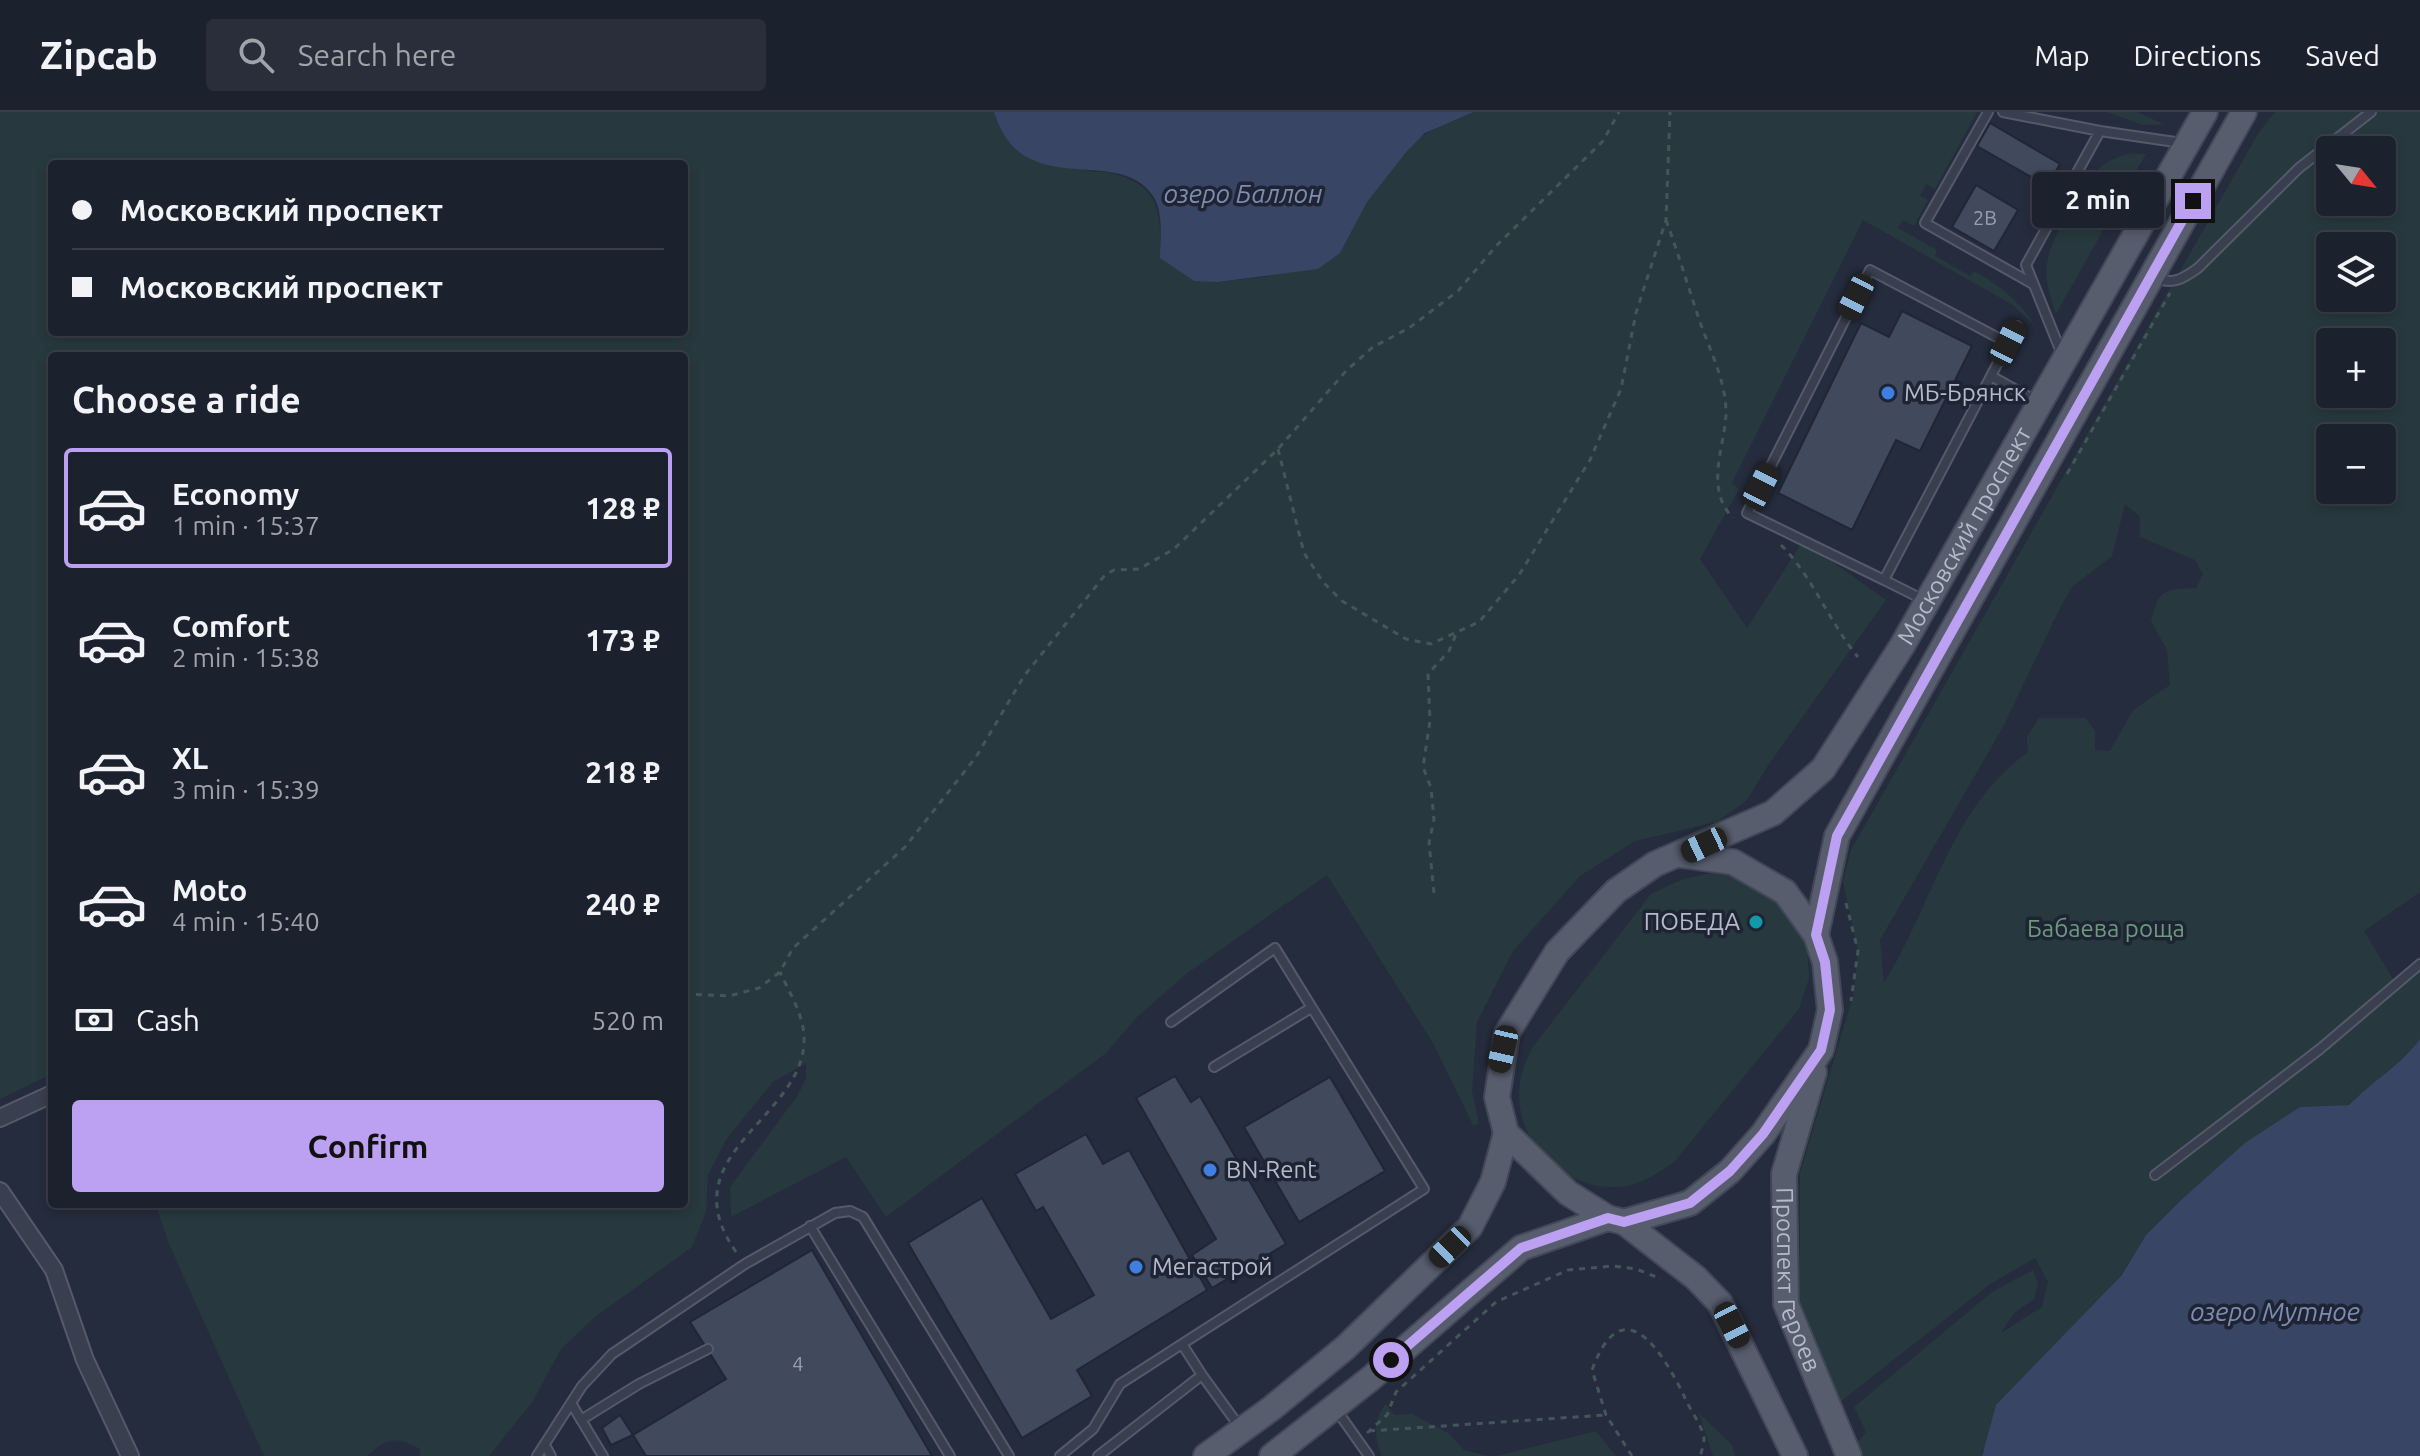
<!DOCTYPE html>
<html lang="en">
<head>
<meta charset="utf-8">
<style>
	body { margin:0; font-family:Ubuntu,sans-serif; background:#292e3a; color:#f1f3f6; height:100vh; display:flex; flex-direction:column; font-size:30px; white-space:nowrap }
	* { box-sizing:border-box; margin:0 }
	p { font-size:26px; color:#a0a3aa }
	.icon { flex:none; width:44px; height:44px; fill:none; stroke:currentColor; stroke-width:2; stroke-linecap:round; stroke-linejoin:round }
	.map { position:relative; flex:1; overflow:hidden }
	.panel { position:absolute; left:48px; top:240px; width:640px; height:856px; display:flex; flex-direction:column; background:#1c212e; border-radius:8px; box-shadow:0 4px 12px #0003,0 0 0 2px #3a3e4a }
	.panel>* { flex:none }
	.hud { position:absolute; left:48px; top:48px; width:640px; height:176px; border-radius:8px; box-shadow:0 4px 12px #0003,0 0 0 2px #3a3e4a; display:grid; align-content:center; height:176px; padding:0 24px; background:#1c212e }
	.needle { width:52px; rotate:120deg }
	.buttons { position:absolute; left:2316px; top:24px; display:grid; gap:16px }
	.buttons a { display:grid; place-items:center; width:80px; height:80px; border-radius:8px; background:#1c212e; box-shadow:0 4px 12px #0003,0 0 0 2px #3a3e4a; font-size:40px }
	.end { position:absolute; width:36px; height:36px; margin:-18px; border:10px solid #bca0f2; background:#111; box-shadow:0 0 0 4px #111 }
	.from { border-radius:50% }
	.bubble { position:absolute; height:56px; border-radius:8px; background:#1c212e; box-shadow:0 4px 12px #0003,0 0 0 2px #3a3e4a; font-size:26px; font-weight:700; line-height:56px; text-align:center }
	.car { position:absolute; width:24px; height:48px; margin:-24px -12px; border-radius:10px; box-shadow:0 0 6px 2px #0007; background:linear-gradient(#222 24%,#8ab4d8 0 40%,#222 0 76%,#8ab4d8 0 86%,#222 0) }
	.hud b { display:flex; align-items:center; gap:28px; height:76px; font-size:30px }
	.hud b+b { border-top:2px solid #3a3e4a }
	.hud i { width:20px; height:20px; background:#f1f3f6 }
	ul { padding:0; list-style:none }
	li { display:flex; align-items:center; gap:24px; height:120px; margin:0 16px 12px; padding:0 8px; border:4px solid transparent; border-radius:8px }
	li div { flex:1 }
	li b { display:block; font-size:30px }
	li em { font-style:normal; font-weight:700 }
	li.selected { border-color:#bca0f2 }
	li>.icon { width:72px; height:72px; stroke-width:1.5 }
	h2 { padding:0 24px; font-size:36px; line-height:96px }
	.pay { display:flex; align-items:center; gap:20px; height:88px; padding:0 24px; font-size:30px }
	.pay p { margin-inline-start:auto }
	.action { display:flex; gap:16px; margin-top:auto; padding:16px 24px }
	.action a { flex:1; height:92px; border-radius:8px; background:#bca0f2; color:#111; font-size:32px; font-weight:700; line-height:92px; text-align:center }
	header { display:flex; align-items:center; gap:48px; box-sizing:border-box; height:112px; padding:0 40px; background:#1c212e; border-bottom:2px solid #3a3e4a }
	header strong { font-size:38px }
	nav { display:flex; gap:44px; margin-inline-start:auto; font-size:28px }
	.search { width:560px; height:72px; background:#292e3a; display:flex; align-items:center; gap:20px; box-sizing:border-box; padding:0 28px; border-radius:8px; color:#a0a3aa; font-size:30px }
	.map>svg:first-child { display:block }
	.green { fill:#27393e; fill-rule:evenodd }
	.water { fill:#394564 }
	.building { fill:#414a5d; stroke:#202635; stroke-width:2 }
	.lines { fill:none; stroke-linecap:round; stroke-linejoin:round }
	.service-casing { stroke:#545a69; stroke-width:12 }
	.minor-casing { stroke:#545a69; stroke-width:20 }
	.primary-casing { stroke:#424857; stroke-width:28 }
	.path { stroke:#45565b; stroke-width:3; stroke-dasharray:6 6; stroke-linecap:butt }
	.service { stroke:#393f4e; stroke-width:8 }
	.minor { stroke:#393f4e; stroke-width:16 }
	.primary { stroke:#575d6d; stroke-width:24 }
	.route { stroke:#bca0f2; stroke-width:10 }
	.shop-dot { fill:#3f7fe0; stroke:#1e2433; stroke-width:3 }
	.culture-dot { fill:#0f9aa8; stroke:#1e2433; stroke-width:3 }
	.labels { text-anchor:middle; stroke-width:7; stroke-linejoin:round; paint-order:stroke }
	.number-label { font-size:20px; fill:#989eae }
	.poi-label { font-size:24px; fill:#b5bac9; stroke:#1e2433; text-anchor:start }
	.street-label { font-size:24px; fill:#b5bac9; stroke:#1e2433 }
	.park-label { font-size:24px; fill:#6c997c; stroke:#1e2433 }
	.water-label { font-size:26px; font-style:italic; fill:#7d8cb0; stroke:#1e2433 }
</style>
</head>
<body>
<header>
<strong>Zipcab</strong>
<div class="search"><svg class="icon" aria-label="search" viewBox="0 0 24 24"><circle cx="10" cy="10" r="6"/><path d="M15 15l6 6"/></svg>Search here</div>
<nav><a>Map</a><a>Directions</a><a>Saved</a></nav>
</header>
<div class="map">
<svg width="2420" height="1344" viewBox="0 0 2420 1344">
	<rect width="100%" height="100%" fill="#252c3d"/>
	<path class="green" d="M0 0H994L997 10C1025 26 1055 48 1085 58 1093 61 1102 59 1110 61 1161 73 1161 100 1160 146L1218 170 1266 165 1340 141C1362 99 1386 45 1429 20 1443 11 1461 8 1474 0H1977L1935 77 1926 72 1920 84 1928 88 1914 114 1903 108 1898 116 1937 138 1935 144 1970 164 1974 159C2001 174 2019 189 2036 215L2013 193 1863 108 1732 371 1739 377 1700 447 1747 516 1803 429 1886 488 1767 655 1747 688 1717 710 1635 729 1580 764 1513 839 1477 910 1472 979 1479 1012 1473 1013 1433 931 1327 763 1186 862 1137 905 1106 941 886 1105 846 1045 731 1105 730 1075 798 983 806 966V951L773 970 727 1026 708 1063 706 1100 692 1135 596 1204 561 1237 533 1289 489 1344H420V1337C396 1323 386 1326 367 1344H264L170 1134 155 1092H684V244H52V962L0 987ZM52 52H684V220H52Z
		M2107 0H2137L2164 12 2143 13Z
		M2275 0H2420V780L2364 819 2393 867 2420 849C2420 873 2420 902 2420 925 2417 939 2363 978 2348 993L2300 995 2180 1089 2146 1123 2121 1163 1982 1339V1344H1846L1866 1320 1854 1295 1992 1180 2033 1158 2038 1171 2034 1187 2014 1201 2001 1221 2042 1195 2048 1170 2035 1146 1990 1172 1840 1290 1800 1189V1061L1853 884 1858 839 1843 769 1851 738 2259 20ZM2330 38H2382V90H2330ZM2330 134H2382V186H2330ZM2330 230H2382V282H2330ZM2330 326H2382V378H2330ZM2125 392 2140 405V425L2195 448 2203 462 2196 476C2164 477 2159 477 2151 509L2167 538 2170 573 2133 598 2110 639 2095 638V619L2086 606H2039L2027 625 2028 640C1950 696 1933 793 1884 871L1880 828 2003 615 2061 494 2073 474 2112 444Z
		M2128 42H2146L2056 202C2043 164 2042 150 2061 114L2067 117 2077 98 2073 94C2087 68 2097 50 2128 42Z
		M1712 761 1743 764 1772 779 1795 803 1807 832 1809 866 1799 897 1675 1049C1659 1061 1641 1073 1620 1075 1562 1079 1508 1025 1521 965 1523 955 1528 945 1532 936L1651 782 1683 767Z
		M1386 1292 1394 1303 1412 1302 1448 1321 1464 1338 1489 1344H1382C1374 1329 1373 1305 1386 1292Z
		M1699 1301 1732 1333 1735 1344H1713Z
		M1596 1319 1616 1344H1496Z"/>
	<path class="water" d="M994 0H1474L1425 21 1407 39 1367 90 1340 141 1318 157 1218 170 1194 169 1160 146C1160 128 1164 100 1153 84 1118 31 1022 92 994 0Z
		M2420 927V1344H1982L1996 1293 2121 1164 2146 1123 2180 1089 2245 1031 2300 995 2349 993C2371 970 2401 953 2420 927Z"/>
	<path class="building" d="M1990 11 2060 52 2047 74 1977 34Z
		M1976 73 2018 98 1994 139 1952 115Z
		M1902 199 1972 234 1920 339 1896 328 1852 418 1778 381 1861 211 1889 225Z
		M1175 964 1191 990 1200 984 1286 1132 1212 1176 1192 1143 1216 1127 1136 986Z
		M1330 965 1385 1059 1299 1110 1244 1015Z
		M1086 1022 1103 1052 1129 1038 1207 1178 1077 1258 1092 1284 1022 1326 908 1131 982 1086 1051 1207 1094 1183 1043 1095 1036 1099 1015 1062Z
		M812 1138 932 1344H646L633 1323 726 1267 690 1210Z
		M620 1303 633 1323 611 1333 602 1316Z"/>
	<g class="lines">
		<g class="service-casing">
			<path id="service" d="M1988 0 1925 111 2033 172
				M2003 0 2100 19
				M2155 166C2173 173 2183 167 2198 156L2299 56 2371 0
				M2008 231 1870 158 1747 401 1884 468 1991 264 2017 214
				M2063 245 2026 153 2100 19 2182 31
				M1991 264 2036 289
				M1884 468 1926 489
				M1171 910 1275 836 1424 1077 1182 1232
				M1214 955 1311 896
				M2155 1063 2320 937 2420 852
				M810 1114 950 1344
				M1202 1263 1239 1314
				M571 1291 603 1344
				M1335 1296 1369 1344
				M581 1308 639 1272 708 1237
				M545 1333 551 1344
				M537 1344 582 1274 612 1242 745 1152 835 1101 850 1099 863 1105 1009 1344
				M1060 1344 1093 1317 1120 1272 1182 1232 1202 1263 1098 1344"/>
		</g>
		<g class="minor-casing">
			<path id="minor" d="M0 1006 52 982
				M0 1079 54 1158 85 1248 130 1344"/>
		</g>
		<g class="primary-casing">
			<g id="primary">
				<path id="s1" d="M1681 743 1733 750 1785 780 1816 823 1825 850 1830 898 1821 938 1763 1022 1730 1059 1690 1091 1624 1110 1608 1106 1568 1081 1506 1021 1497 985 1507 921 1557 840 1616 779 1655 752 1773 701 1823 657 1902 534 2205 0"/>
				<path d="M1816 823 1837 724 2244 0"/>
				<path id="s2" d="M1814 960 1784 1062 1786 1192 1849 1344"/>
				<path d="M1624 1110 1696 1166 1720 1191 1795 1344"/>
				<path d="M1206 1344 1272 1296 1346 1235 1470 1115 1493 1070 1506 1021"/>
				<path d="M1272 1344 1370 1267 1521 1136 1608 1106"/>
			</g>
		</g>
		<path class="path" d="M1666 108C1678 141 1688 174 1699 207 1709 237 1726 268 1726 301 1725 335 1704 376 1733 406
			M1278 337 1304 441 1323 470 1342 489 1406 527 1431 532 1479 510 1519 463 1590 348 1621 277 1636 201 1666 108 1670 0
			M2067 362 2170 181
			M1781 433C1813 465 1829 510 1858 545
			M1434 781 1429 731 1434 707 1431 676 1423 655 1430 609 1428 562 1449 539 1457 520
			M1846 791 1858 839 1851 889
			M684 882 729 884 759 876 780 860 793 836 905 735 976 645 1024 564 1105 463 1114 458 1139 457 1174 437 1278 337 1346 259 1373 235 1409 216 1458 179 1496 134 1603 29 1619 0
			M736 1140C666 1040 809 1006 804 923 802 900 789 880 780 860
			M1369 1319 1605 1303
			M1367 1321 1387 1303 1396 1280 1496 1190 1568 1158 1613 1154 1636 1157 1661 1167
			M1632 1344 1606 1303 1592 1258C1623 1173 1664 1242 1685 1286 1690 1298 1702 1313 1704 1326 1704 1331 1702 1339 1700 1344"/>
		<use href="#service" class="service"/>
		<use href="#minor" class="minor"/>
		<use href="#primary" class="primary"/>
	</g>
	<g class="lines">
		<path class="route" d="M1391 1248 1521 1136 1608 1106 1624 1110 1690 1091 1730 1059 1763 1022 1821 938 1830 898 1825 850 1816 823 1837 724 2193 89"/>
	</g>
	<g class="shop-dot">
		<circle cx="1888" cy="281" r="8"/>
		<circle cx="1210" cy="1058" r="8"/>
		<circle cx="1136" cy="1155" r="8"/>
	</g>
	<circle class="culture-dot" cx="1756" cy="810" r="8"/>
	<g class="labels">
		<g class="number-label">
			<text x="1985" y="113">2В</text>
			<text x="798" y="1259">4</text>
		</g>
		<g class="poi-label">
			<text x="1904" y="289">МБ-Брянск</text>
			<text x="1740" y="818" text-anchor="end">ПОБЕДА</text>
			<text x="1226" y="1066">BN-Rent</text>
			<text x="1152" y="1163">Мегастрой</text>
		</g>
		<g class="street-label">
			<text dy="8" stroke="none"><textPath href="#s1" startOffset="1502">Московский проспект</textPath></text>
			<text dy="8" stroke="none"><textPath href="#s2" startOffset="214">Проспект Героев</textPath></text>
		</g>
		<g class="park-label">
			<text x="2106" y="825">Бабаева роща</text>
		</g>
		<g class="water-label">
			<text x="1243" y="91">озеро Баллон</text>
			<text x="2275" y="1209">озеро Мутное</text>
		</g>
	</g>
</svg>
<div class="buttons">
<a><svg class="needle" viewBox="-14 -14 28 28"><path d="M0-13l5 13h-10z" fill="#e53935"/><path d="M0 13l5-13h-10z" fill="#a0a3aa"/></svg></a>
<a><svg class="icon" aria-label="layers" viewBox="0 0 24 24"><path d="M12 4l9 5-9 5-9-5zM3 14l9 5 9-5"/></svg></a>
<a>+</a>
<a>−</a>
</div>
<i class="end from" style="left:1391px;top:1248px"></i>
<i class="end" style="left:2193px;top:89px"></i>
<div class="bubble" style="left:2032px;top:60px;width:132px">2 min</div>
<i class="car" style="left:1856px;top:185px;rotate:207deg"></i>
<i class="car" style="left:2008px;top:231px;rotate:27deg"></i>
<i class="car" style="left:1761px;top:374px;rotate:27deg"></i>
<i class="car" style="left:1704px;top:733px;rotate:245deg"></i>
<i class="car" style="left:1503px;top:937px;rotate:193deg"></i>
<i class="car" style="left:1450px;top:1135px;rotate:226deg"></i>
<i class="car" style="left:1732px;top:1213px;rotate:153deg"></i>
<div class="hud">
<b><i class="from"></i>Московский проспект</b>
<b><i></i>Московский проспект</b>
</div>
<section class="panel">
<h2>Choose a ride</h2>
<ul>
<li class="selected"><svg class="icon" aria-label="car" viewBox="0 0 24 24"><path d="M5 17H2v-5l4-1 3-4h7l3 4 3 1v5h-3M9 17h6M6 11h13"/><circle cx="7" cy="17" r="2"/><circle cx="17" cy="17" r="2"/></svg><div><b>Economy</b><p>1 min · 15:37</p></div><em>128 ₽</em></li>
<li><svg class="icon" aria-label="car" viewBox="0 0 24 24"><path d="M5 17H2v-5l4-1 3-4h7l3 4 3 1v5h-3M9 17h6M6 11h13"/><circle cx="7" cy="17" r="2"/><circle cx="17" cy="17" r="2"/></svg><div><b>Comfort</b><p>2 min · 15:38</p></div><em>173 ₽</em></li>
<li><svg class="icon" aria-label="car" viewBox="0 0 24 24"><path d="M5 17H2v-5l4-1 3-4h7l3 4 3 1v5h-3M9 17h6M6 11h13"/><circle cx="7" cy="17" r="2"/><circle cx="17" cy="17" r="2"/></svg><div><b>XL</b><p>3 min · 15:39</p></div><em>218 ₽</em></li>
<li><svg class="icon" aria-label="car" viewBox="0 0 24 24"><path d="M5 17H2v-5l4-1 3-4h7l3 4 3 1v5h-3M9 17h6M6 11h13"/><circle cx="7" cy="17" r="2"/><circle cx="17" cy="17" r="2"/></svg><div><b>Moto</b><p>4 min · 15:40</p></div><em>240 ₽</em></li>
</ul>
<div class="pay"><svg class="icon" aria-label="cash" viewBox="0 0 24 24"><path d="M3 7h18v10H3z"/><circle cx="12" cy="12" r="2"/></svg>Cash<p>520 m</p></div>
<div class="action"><a>Confirm</a></div>
</section>
</div>
</body>
</html>
